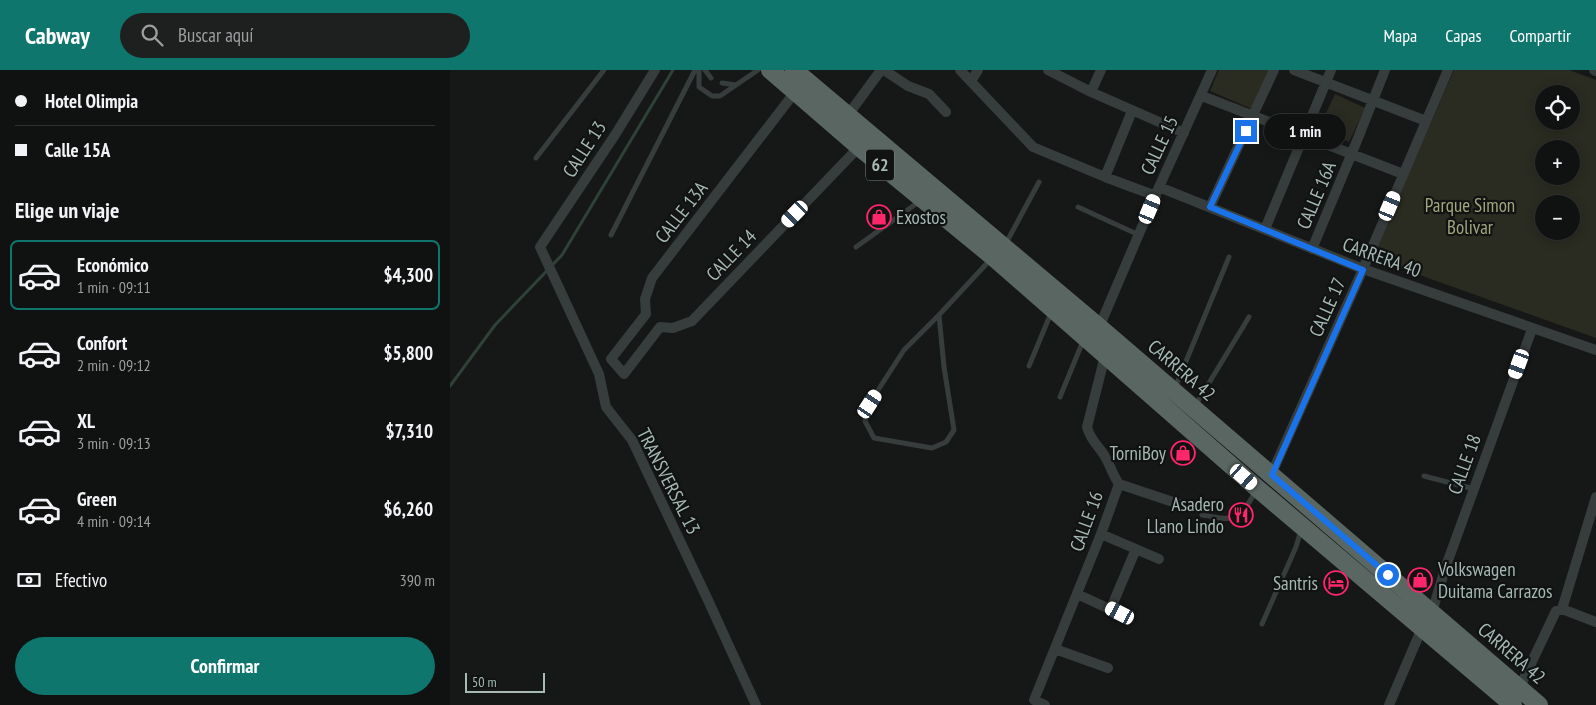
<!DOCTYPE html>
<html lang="es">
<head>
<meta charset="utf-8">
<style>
	body { margin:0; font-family:"PT Sans Narrow",sans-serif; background:#1e2020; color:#f1f3f6; height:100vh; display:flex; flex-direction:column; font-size:19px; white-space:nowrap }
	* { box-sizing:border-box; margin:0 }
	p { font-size:16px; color:#9c9e9f }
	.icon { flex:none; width:28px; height:28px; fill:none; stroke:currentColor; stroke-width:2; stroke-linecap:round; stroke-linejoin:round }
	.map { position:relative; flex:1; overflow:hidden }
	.drawer { display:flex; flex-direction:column; background:#101212; width:450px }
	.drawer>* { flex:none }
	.hud { display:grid; align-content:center; height:110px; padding:0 15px; background:#101212 }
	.controls { position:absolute; left:1085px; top:15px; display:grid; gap:10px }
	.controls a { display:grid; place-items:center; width:45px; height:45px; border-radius:50%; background:#101212; box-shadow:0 2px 12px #0003,0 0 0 1px #303232; font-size:25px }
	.scale { position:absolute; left:15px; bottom:12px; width:80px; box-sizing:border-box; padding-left:5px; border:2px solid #a6b9b4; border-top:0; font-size:14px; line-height:18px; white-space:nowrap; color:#a6b9b4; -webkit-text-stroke:4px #111313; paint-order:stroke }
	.end { position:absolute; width:22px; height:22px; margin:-11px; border:6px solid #1a73e8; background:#fff; box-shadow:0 0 0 2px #fff }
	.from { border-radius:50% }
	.bubble { position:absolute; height:35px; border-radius:18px; background:#101212; box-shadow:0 2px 12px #0003,0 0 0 1px #303232; font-size:16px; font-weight:600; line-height:35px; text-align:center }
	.car { position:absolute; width:15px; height:30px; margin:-15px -8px; border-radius:6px; box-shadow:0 0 4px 1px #0007; background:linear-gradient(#fff 24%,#345 0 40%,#fff 0 76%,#345 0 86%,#fff 0) }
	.hud b { display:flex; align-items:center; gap:18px; height:48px; font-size:19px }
	.hud b+b { border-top:1px solid #303232 }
	.hud i { width:12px; height:12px; background:#f1f3f6 }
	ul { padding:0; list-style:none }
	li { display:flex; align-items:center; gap:15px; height:70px; margin:0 10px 8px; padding:0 5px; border:2px solid transparent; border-radius:8px }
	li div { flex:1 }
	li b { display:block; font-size:19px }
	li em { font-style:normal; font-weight:600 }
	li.active { border-color:#0f766e }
	li>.icon { width:45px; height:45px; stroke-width:1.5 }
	h2 { padding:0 15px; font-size:22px; line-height:60px }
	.pay { display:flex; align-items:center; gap:12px; height:55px; padding:0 15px; font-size:19px }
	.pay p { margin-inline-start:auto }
	.primary-button { display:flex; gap:10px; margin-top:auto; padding:10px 15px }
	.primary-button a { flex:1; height:58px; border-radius:30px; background:#0f766e; color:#fff; font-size:20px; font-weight:600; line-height:58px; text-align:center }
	header { display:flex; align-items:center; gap:30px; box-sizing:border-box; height:70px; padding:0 25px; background:#0f766e; color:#fff }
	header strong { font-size:24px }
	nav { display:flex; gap:28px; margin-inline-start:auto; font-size:18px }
	.search { width:350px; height:45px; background:#1e2020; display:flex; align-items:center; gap:12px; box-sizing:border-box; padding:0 18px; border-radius:28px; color:#9c9e9f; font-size:19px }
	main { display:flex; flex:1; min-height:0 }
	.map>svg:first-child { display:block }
	.green { fill:#2a2b21; fill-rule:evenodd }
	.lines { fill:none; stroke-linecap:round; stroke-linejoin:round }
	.stream { stroke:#2e4237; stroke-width:3 }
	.service { stroke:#363d3c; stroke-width:5 }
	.minor { stroke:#363d3c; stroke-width:10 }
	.trunk { stroke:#5a6662; stroke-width:18 }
	.route { stroke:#1a73e8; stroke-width:6 }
	.labels { text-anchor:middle; stroke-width:4.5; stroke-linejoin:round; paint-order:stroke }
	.shield { fill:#111313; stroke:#798784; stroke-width:1 }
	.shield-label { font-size:18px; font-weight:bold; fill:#a6b9b4 }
	.street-label { font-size:19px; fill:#a6b9b4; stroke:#111313 }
	.park-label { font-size:19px; fill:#a2a67c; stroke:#111313 }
	.poi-label { font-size:19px; fill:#a6b9b4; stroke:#111313; text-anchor:end }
</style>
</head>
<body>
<header>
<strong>Cabway</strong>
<div class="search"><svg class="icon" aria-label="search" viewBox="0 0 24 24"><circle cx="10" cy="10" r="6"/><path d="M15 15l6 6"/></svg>Buscar aquí</div>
<nav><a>Mapa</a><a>Capas</a><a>Compartir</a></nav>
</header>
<main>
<section class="drawer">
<div class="hud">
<b><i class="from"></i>Hotel Olimpia</b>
<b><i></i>Calle 15A</b>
</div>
<h2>Elige un viaje</h2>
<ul>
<li class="active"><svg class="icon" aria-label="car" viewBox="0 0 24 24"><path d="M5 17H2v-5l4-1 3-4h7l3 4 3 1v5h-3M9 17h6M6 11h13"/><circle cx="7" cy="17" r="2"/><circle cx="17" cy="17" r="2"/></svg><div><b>Económico</b><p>1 min · 09:11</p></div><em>$4,300</em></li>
<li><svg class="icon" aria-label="car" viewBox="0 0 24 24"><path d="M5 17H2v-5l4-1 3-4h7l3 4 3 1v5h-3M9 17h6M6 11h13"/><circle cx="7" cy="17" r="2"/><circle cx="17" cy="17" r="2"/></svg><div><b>Confort</b><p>2 min · 09:12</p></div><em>$5,800</em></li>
<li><svg class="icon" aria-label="car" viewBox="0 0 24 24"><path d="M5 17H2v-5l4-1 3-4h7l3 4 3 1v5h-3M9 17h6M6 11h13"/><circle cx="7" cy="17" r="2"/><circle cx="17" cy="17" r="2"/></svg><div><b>XL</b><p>3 min · 09:13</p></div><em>$7,310</em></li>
<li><svg class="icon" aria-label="car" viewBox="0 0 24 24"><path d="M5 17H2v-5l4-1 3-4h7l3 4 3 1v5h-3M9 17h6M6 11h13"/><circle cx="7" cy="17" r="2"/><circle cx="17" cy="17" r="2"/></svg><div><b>Green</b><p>4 min · 09:14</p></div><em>$6,260</em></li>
</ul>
<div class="pay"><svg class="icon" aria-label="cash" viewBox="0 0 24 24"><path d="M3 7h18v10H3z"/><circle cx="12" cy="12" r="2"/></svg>Efectivo<p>390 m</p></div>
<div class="primary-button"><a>Confirmar</a></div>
</section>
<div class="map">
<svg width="1146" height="635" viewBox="0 0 1146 635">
	<rect width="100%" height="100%" fill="#161818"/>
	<path class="green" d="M769 0H819L802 39 760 21Z
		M1004 0H1119L1146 10V268L922 188ZM1094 24H1121V51H1094ZM1094 79H1121V106H1094ZM1094 134H1121V161H1094Z
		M885 24 915 38 899 72 869 58Z"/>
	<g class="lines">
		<path class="stream" d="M0 316 45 255 112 185 223 0"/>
		<path class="service" d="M249 0V17L262 26H270L308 0
			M255 0 261 8
			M272 13 286 15
			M86 88 154 0
			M628 137 689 165
			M161 165 245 0
			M555 175 589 112
			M406 177 470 131
			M489 245 494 297 504 360 496 372 482 378 424 368 415 351 419 334 454 280 489 245 540 190
			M579 296 601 243
			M725 318 779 187
			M610 327 633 271
			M745 336 799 247
			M974 406 1024 419
			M752 445C761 446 777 451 785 447 794 443 801 429 806 421
			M812 554 846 477 851 460"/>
		<path class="minor" d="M205 0 165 65 90 177 149 304 156 337 182 370 257 528 306 635
			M434 0 458 16 479 24 496 42
			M510 0 583 77 655 107 706 126
			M598 0 641 22 734 63
			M844 0 976 51
			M1144 0 1146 1
			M521 11 528 0
			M345 22 202 208 195 229 196 244 161 289 174 304 210 257 223 258 242 251 409 77
			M641 22 651 0
			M752 26 953 104
			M398 45 431 0
			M655 107 682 41
			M709 117 913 199 1146 280
			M760 137 824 0
			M815 159 881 0
			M862 179 902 83 935 0
			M648 260 709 117 762 0
			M655 286 637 357C641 371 647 374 654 385 660 394 662 404 669 414
			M821 405 913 199 998 0
			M669 414 729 434
			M651 464 709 489
			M627 524 679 548
			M661 538 686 479
			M1112 539 1146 427
			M982 542 996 496 1082 259
			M605 579 658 598
			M1068 621 1106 541 1112 539 1146 552
			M595 635 584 630 651 464 669 414
			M939 635 972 558"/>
		<path class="trunk" d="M320 0 409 77 543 187 808 419 1063 635
			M344 0 649 257 1089 635"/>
	</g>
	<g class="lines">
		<path class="route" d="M796 61 760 137 913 200 822 405 938 505"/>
	</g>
	<defs>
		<g id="shop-ring" transform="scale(1.25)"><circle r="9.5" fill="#111313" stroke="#ff266c" stroke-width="1.5"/><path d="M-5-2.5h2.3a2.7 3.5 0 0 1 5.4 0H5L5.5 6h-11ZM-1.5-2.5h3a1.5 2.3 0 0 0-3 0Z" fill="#ff266c"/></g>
		<g id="restaurant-ring" transform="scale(1.25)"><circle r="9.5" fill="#111313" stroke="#ff266c" stroke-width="1.5"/><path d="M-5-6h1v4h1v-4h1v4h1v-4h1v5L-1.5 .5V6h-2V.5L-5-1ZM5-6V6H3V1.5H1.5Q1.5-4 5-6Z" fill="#ff266c"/></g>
		<g id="hotel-ring" transform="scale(1.25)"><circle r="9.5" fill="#111313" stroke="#ff266c" stroke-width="1.5"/><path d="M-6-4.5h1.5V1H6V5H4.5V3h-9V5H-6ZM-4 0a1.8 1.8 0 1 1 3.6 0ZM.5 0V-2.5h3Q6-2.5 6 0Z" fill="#ff266c"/></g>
	</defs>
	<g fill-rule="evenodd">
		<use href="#shop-ring" x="429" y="147"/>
		<use href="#shop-ring" x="733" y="383"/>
		<use href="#restaurant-ring" x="791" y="445"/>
		<use href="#shop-ring" x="970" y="510"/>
		<use href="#hotel-ring" x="886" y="513"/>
	</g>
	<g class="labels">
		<rect class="shield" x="416" y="79.5" width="28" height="31" rx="4"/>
		<g class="shield-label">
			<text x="430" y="101">62</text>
		</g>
		<g class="street-label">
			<text transform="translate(709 75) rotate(-65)" y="7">CALLE 15</text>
			<text transform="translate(134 79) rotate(-57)" y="7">CALLE 13</text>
			<text transform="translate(866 125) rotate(-67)" y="7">CALLE 16A</text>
			<text transform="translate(231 142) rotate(-52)" y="7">CALLE 13A</text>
			<text transform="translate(281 185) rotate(-46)" y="7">CALLE 14</text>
			<text transform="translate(932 187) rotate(20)" y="7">CARRERA 40</text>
			<text transform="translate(877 237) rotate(-66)" y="7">CALLE 17</text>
			<text transform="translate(732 300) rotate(41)" y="7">CARRERA 42</text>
			<text transform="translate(1014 394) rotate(-70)" y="7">CALLE 18</text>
			<text transform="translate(219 411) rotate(63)" y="7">TRANSVERSAL 13</text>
			<text transform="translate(636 451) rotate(-70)" y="7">CALLE 16</text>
			<text transform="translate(1062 583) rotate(41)" y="7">CARRERA 42</text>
		</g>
		<g class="park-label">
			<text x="1020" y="142">Parque Simon<tspan x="1020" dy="22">Bolivar</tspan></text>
		</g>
		<g class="poi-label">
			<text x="446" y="154" text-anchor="start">Exostos</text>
			<text x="716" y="390">TorniBoy</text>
			<text x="774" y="441">Asadero<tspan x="774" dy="22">Llano Lindo</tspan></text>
			<text x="988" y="506" text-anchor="start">Volkswagen<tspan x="988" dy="22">Duitama Carrazos</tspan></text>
			<text x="868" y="520">Santris</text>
		</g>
	</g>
</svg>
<div class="controls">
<a><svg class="icon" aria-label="locate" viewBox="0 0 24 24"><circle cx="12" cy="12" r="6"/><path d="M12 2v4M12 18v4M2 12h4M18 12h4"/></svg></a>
<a>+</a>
<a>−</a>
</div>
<div class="scale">50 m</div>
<i class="end from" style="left:938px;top:505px"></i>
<i class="end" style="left:796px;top:61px"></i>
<div class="bubble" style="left:814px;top:44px;width:82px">1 min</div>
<i class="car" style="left:940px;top:136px;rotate:23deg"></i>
<i class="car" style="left:700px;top:139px;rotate:23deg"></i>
<i class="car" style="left:345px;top:144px;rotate:224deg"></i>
<i class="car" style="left:1069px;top:294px;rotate:200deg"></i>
<i class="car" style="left:420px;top:334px;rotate:33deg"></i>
<i class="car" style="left:794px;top:407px;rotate:131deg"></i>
<i class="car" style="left:670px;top:543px;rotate:297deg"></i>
</div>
</main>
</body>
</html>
